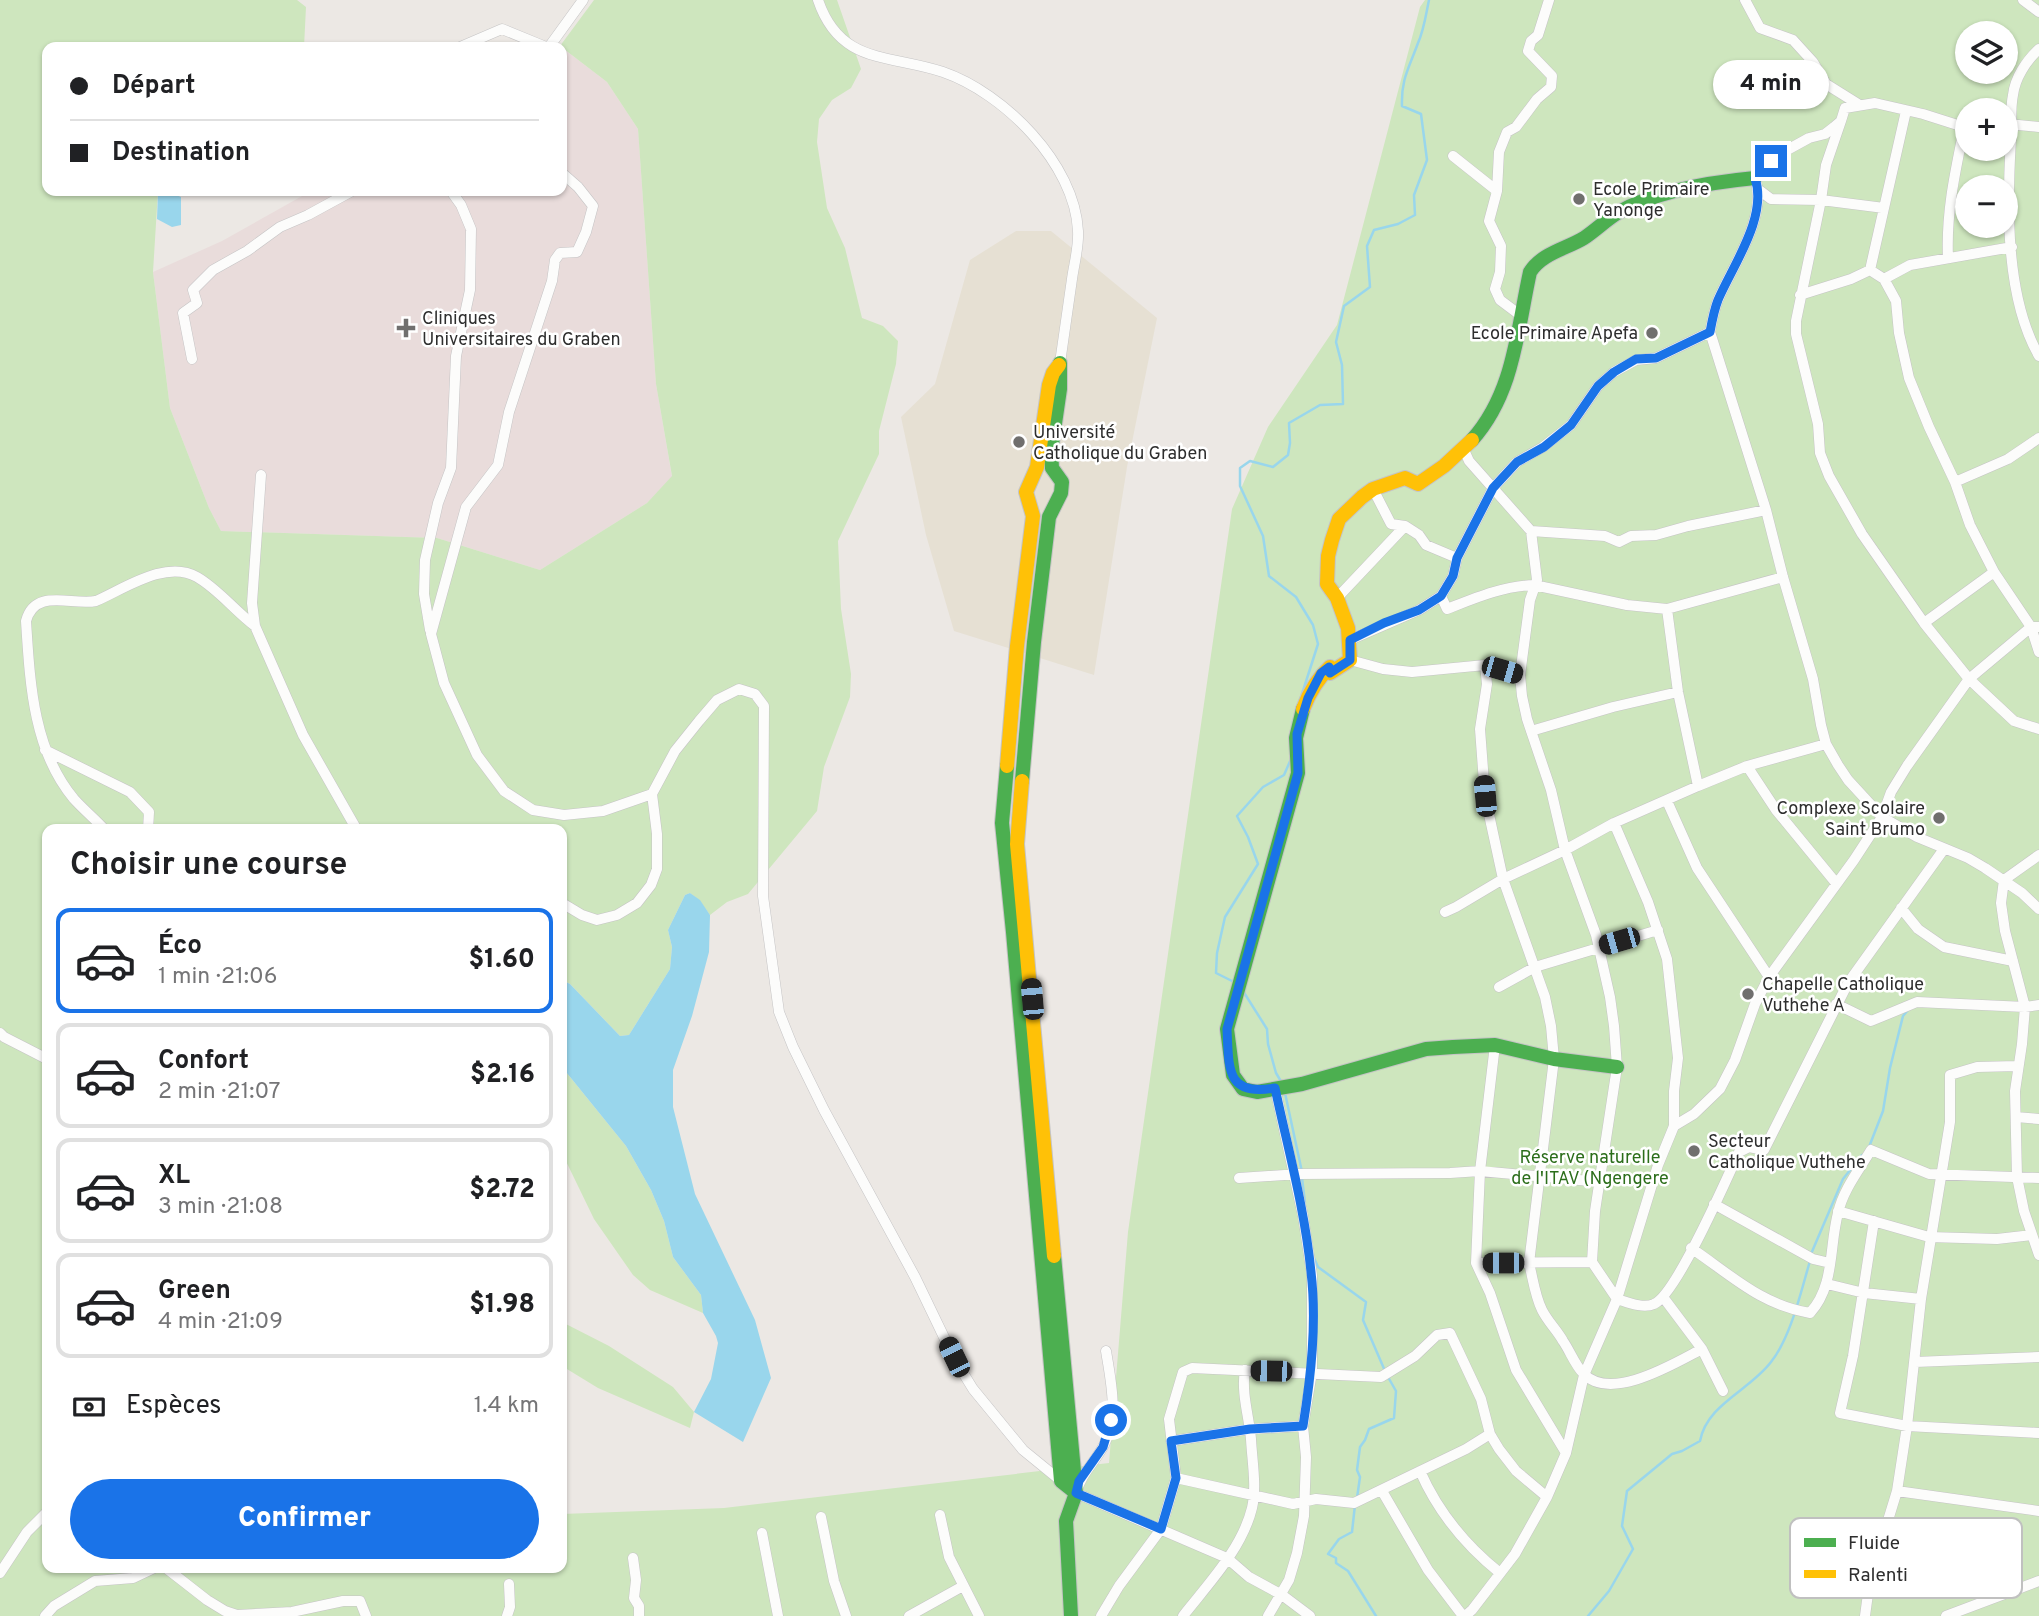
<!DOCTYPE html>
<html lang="fr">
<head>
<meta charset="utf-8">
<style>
	body { margin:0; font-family:Overpass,sans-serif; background:#f6f6f6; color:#202124; height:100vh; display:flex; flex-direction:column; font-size:26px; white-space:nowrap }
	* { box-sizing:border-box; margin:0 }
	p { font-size:23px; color:#757577 }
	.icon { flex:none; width:38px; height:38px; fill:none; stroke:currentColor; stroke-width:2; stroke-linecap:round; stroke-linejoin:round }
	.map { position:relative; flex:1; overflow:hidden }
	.drawer { position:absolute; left:42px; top:824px; width:525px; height:749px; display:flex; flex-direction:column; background:#fff; border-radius:14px; box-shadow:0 2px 5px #0004 }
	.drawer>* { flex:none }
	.top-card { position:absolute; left:42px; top:42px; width:525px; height:154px; border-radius:14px; box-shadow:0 2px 5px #0004; display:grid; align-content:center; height:154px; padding:0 28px; background:#fff }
	.tools { position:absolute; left:1955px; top:21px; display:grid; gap:14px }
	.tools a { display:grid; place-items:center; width:63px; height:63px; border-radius:50%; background:#fff; box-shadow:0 2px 5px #0004; font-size:35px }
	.end { position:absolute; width:32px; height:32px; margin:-16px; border:9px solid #1a73e8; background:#fff; box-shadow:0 0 0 4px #fff }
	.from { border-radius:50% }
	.bubble { position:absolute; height:49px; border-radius:24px; background:#fff; box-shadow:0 2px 5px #0004; font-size:23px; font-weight:800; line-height:49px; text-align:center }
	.car { position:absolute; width:21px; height:42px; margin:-21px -10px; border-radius:9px; box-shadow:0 0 5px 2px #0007; background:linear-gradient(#222 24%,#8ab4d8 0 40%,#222 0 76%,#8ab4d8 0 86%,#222 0) }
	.top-card b { display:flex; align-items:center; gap:24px; height:66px; font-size:26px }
	.top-card b+b { border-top:2px solid #e0e0e0 }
	.top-card i { width:18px; height:18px; background:#202124 }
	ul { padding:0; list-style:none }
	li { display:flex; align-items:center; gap:21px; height:105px; margin:0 14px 10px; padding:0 14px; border:4px solid #e0e0e0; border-radius:14px }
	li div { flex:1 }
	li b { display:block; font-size:26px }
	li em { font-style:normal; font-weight:800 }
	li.active { border-color:#1a73e8 }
	li>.icon { width:63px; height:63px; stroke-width:1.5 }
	h2 { padding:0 28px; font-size:32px; line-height:84px }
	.pay { display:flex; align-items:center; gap:18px; height:77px; padding:0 28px; font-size:26px }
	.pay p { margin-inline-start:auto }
	.primary-button { display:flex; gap:14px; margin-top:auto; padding:14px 28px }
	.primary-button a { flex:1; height:80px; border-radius:42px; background:#1a73e8; color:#fff; font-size:28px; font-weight:800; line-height:80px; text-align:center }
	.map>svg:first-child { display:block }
	.education { fill:#e6e0d3 }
	.medical { fill:#e9dcdb }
	.green { fill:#cee6be; fill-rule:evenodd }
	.water { fill:#99d6ec }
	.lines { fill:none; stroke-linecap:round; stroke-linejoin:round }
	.stream { stroke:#99d6ec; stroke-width:2.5 }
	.street-casing { stroke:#c5c4c5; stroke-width:11 }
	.fast-casing { stroke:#c5c4c5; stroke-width:16 }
	.slow-casing { stroke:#c5c4c5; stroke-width:16 }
	.street { stroke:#fcfcfb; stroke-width:10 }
	.fast { stroke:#4caf50; stroke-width:14 }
	.slow { stroke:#ffc107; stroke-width:14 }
	.route { stroke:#1a73e8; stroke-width:9 }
	.poi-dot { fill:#706f6e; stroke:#fff; stroke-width:2.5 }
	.labels { text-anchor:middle; stroke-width:5; stroke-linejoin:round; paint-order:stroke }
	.poi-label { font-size:18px; fill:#2e2e2e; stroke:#fff; text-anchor:start }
	.park-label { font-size:18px; fill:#2c6e1b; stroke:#fff }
	.key { fill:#fff; stroke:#c0c0c0; stroke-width:2 }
	.key-label { font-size:19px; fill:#2e2e2e }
</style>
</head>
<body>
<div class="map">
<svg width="2039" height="1616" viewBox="0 0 2039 1616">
	<rect width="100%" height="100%" fill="#ece8e4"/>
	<path class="education" d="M1016 231H1051L1157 318 1127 467 1094 675 954 631 926 535 901 417 935 384 970 260Z"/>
	<path class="medical" d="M560 46 607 82 638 129 656 384 672 477 647 503 540 570 437 538 221 531 209 508 170 408 153 272 222 241 311 191H562V47H558Z"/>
	<path class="green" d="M0 0H297L306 7 304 47H47V191H158L153 272 170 408 209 508 221 531 437 538 540 570 647 503 672 476 656 384 638 129 607 82 560 46 594 0H837L861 69 851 88 832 100 819 119 817 142 827 208 845 248 862 318 883 326 898 341 896 364 879 431V454L838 541 841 609 851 674 850 697 824 767 817 811 748 894 727 902 710 915 699 900 690 893 685 895 668 930 672 947 670 969 629 1035 620 1036 570 984 562 980V830H47V1568H562V1514L724 1508 1109 1463 1128 1232 1232 509 1268 427 1337 325 1420 7 1425 0H2039V1616H0ZM1967 33H2006V72H1967ZM1967 110H2006V149H1967ZM1967 187H2006V226H1967Z
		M562 1067 626 1146 651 1190 664 1221 673 1257 701 1295 703 1313 650 1290 633 1275 594 1219 562 1153Z
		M562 1322 609 1346 673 1387 694 1412 690 1428 598 1388 562 1366Z"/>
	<path class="water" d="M158 191H167L181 197V225L172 227 157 219Z
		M690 893 700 900 710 915 709 952 692 1016 673 1070V1107L695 1194 755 1320 771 1378 743 1442 694 1412 711 1379 718 1343 716 1336 703 1313 701 1295 673 1257 664 1221 651 1190 626 1146 562 1067V980L570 984 620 1036 629 1035 670 969 672 947 668 930 685 895Z"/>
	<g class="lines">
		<path class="stream" d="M1293 722 1318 644 1313 625 1296 597 1269 576 1263 536 1240 486V468L1250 461 1273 467 1288 455 1290 443 1289 423 1320 405 1343 404 1342 365 1336 342 1344 306 1370 287 1367 246 1374 230 1398 224 1415 215 1414 195 1427 160 1421 114 1402 106C1401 79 1409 68 1418 43 1424 30 1426 14 1429 0
			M1234 982 1216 973 1217 953 1225 917 1258 864 1248 837 1237 816 1263 787 1284 775 1291 759
			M1243 991 1267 1029 1268 1044 1276 1073 1282 1083
			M1285 1093 1302 1172
			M1869 1147 1883 1111 1890 1068 1903 1016 1908 1010
			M1302 1178 1305 1203
			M1811 1254 1843 1179 1862 1155
			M1314 1258 1318 1267 1366 1302 1363 1320 1385 1371
			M1357 1498 1360 1477 1357 1470 1360 1447 1365 1440 1369 1429 1394 1418 1396 1391 1388 1377
			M1355 1505 1352 1532 1339 1539 1328 1554 1336 1558V1563L1348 1571 1376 1616
			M1588 1616 1609 1591 1633 1549 1622 1526 1627 1491 1672 1454 1682 1451 1700 1441C1707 1404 1749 1391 1771 1362 1791 1337 1801 1291 1810 1261"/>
		<g class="street-casing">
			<path id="street" d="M818 0C840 65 889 54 943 72 1004 93 1075 164 1078 231 1079 247 1074 264 1072 279 1068 307 1064 335 1060 363
				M1745 0 1760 28 1793 40 1813 62 1826 84 1858 104
				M2023 0 2039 12
				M460 47 502 29 546 47
				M549 47 583 0
				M2039 49C2026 61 2015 78 2013 95 2010 109 2012 124 2011 139 2007 205 2005 297 2039 356
				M1841 121 1826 165 1821 200 1796 321V334L1818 424 1820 453 1829 476 1862 534 1924 623 1969 679 2014 721 2039 729
				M2008 124 2039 127
				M1967 128 1923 114 1875 103 1845 108 1841 121 1834 127 1825 134 1809 138 1778 155 1755 178C1768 217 1733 265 1718 300 1714 310 1712 321 1710 332L1766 510 1783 577 1813 679 1821 725 1826 744 1838 765 1848 780 1882 817 1917 837 1968 858 1985 868 2022 893 2039 909
				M1453 156 1497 191
				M562 173 578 187 593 206 586 232 577 252 560 253 555 260 552 281 509 412 498 465 466 507 431 634 444 683 477 755 504 791 533 810 564 815 603 811 652 794
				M1759 190 1771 199 1821 200 1884 208
				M1948 258C1946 213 1955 172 1964 129
				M1870 270 1906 111
				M1884 279 1896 301 1899 333 1909 378 1929 427 1955 482 1970 525 1994 572 2031 627 2039 652
				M1800 295 1851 279 1870 270 1884 279 1910 265 2012 247
				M1520 315 1500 300 1495 289 1500 272 1501 246 1489 221 1497 191 1499 152 1507 132 1516 127 1537 99 1551 87 1552 76 1528 51 1531 41 1538 35 1549 0
				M192 359 183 313 197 303 193 290 213 270 247 251 280 227 308 215 352 191
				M1464 450 1469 461 1531 531 1537 580 1530 600 1520 675 1522 696 1527 719 1551 790 1565 850 1596 935 1610 997 1614 1026 1617 1067 1595 1211 1592 1262 1617 1299C1627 1302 1643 1309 1654 1304 1676 1295 1727 1178 1739 1152L1749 1147 1764 1150 1848 983 1944 849
				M261 475 252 603 255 626 303 735 357 830
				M1955 482 2008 459 2039 438
				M1373 489 1391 524 1405 526 1419 535 1426 545 1457 558
				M1531 531 1605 536 1619 542 1631 536 1656 535 1688 526 1766 510
				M1441 596 1447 609C1475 598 1503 586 1534 585L1627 605 1667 609 1783 577
				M1337 598 1405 526
				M1667 609 1678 692 1698 786
				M1924 623 1994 572
				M430 630 424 594 425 560 438 503 451 468 456 356 470 290 471 229 461 205 451 191
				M1350 640 1419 610 1441 596 1453 576 1457 558 1493 488 1517 462 1543 447 1571 425 1598 386 1614 372 1636 360 1656 358 1710 332
				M1350 660 1383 669 1412 672 1485 665 1520 675
				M1485 665 1487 684 1480 729 1485 796 1503 879 1545 997 1551 1026 1554 1059 1529 1263C1533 1279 1535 1296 1542 1310 1548 1322 1557 1330 1563 1341 1570 1351 1575 1365 1583 1373 1610 1403 1675 1363 1702 1349
				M1531 731 1613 707 1678 692
				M45 750 130 792 149 812 148 830
				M1747 766 1776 810 1836 883
				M1667 801 1697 868 1769 977
				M1614 823 1648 902 1667 959 1678 1058 1674 1091V1126
				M105 830C95 819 84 810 74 799 33 750 30 683 26 621 35 587 72 606 96 601 124 589 166 559 197 577 218 589 235 611 255 626
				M2039 855 2004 880 2001 903 2005 931 2025 1007 2022 1044 2015 1091 2017 1177 2024 1211 2039 1255
				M562 903 582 915 597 920 617 915 637 903 651 885 657 869V834L652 794 675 751 699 721 717 700 739 689 755 694 764 706 763 896 779 1012 793 1047 824 1110 915 1277 954 1358 973 1389 1023 1450 1061 1481
				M1901 908 1918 929 1944 947 2013 961
				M1445 912 1456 907 1503 879 1565 850 1614 823 1698 786 1747 766 1826 744
				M1499 987 1535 967 1658 930
				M1836 1004 1871 1021 1917 1002 2025 1007 2039 1005
				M0 1033 4 1037 47 1059
				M1495 1045 1480 1171 1476 1263 1490 1293 1516 1370 1566 1453
				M2016 1117 2039 1119
				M1239 1178 1299 1174 1450 1173 1480 1171 1601 1182
				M1714 1204 1813 1259 1830 1263
				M1838 1211 1929 1237 1997 1239 2032 1235
				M1874 1221 1853 1356 1840 1413 1907 1426 2039 1433
				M1691 1248C1731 1275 1761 1305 1810 1313 1835 1286 1829 1247 1838 1213 1843 1190 1859 1170 1871 1150L1929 1174 2039 1178
				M1476 1263 1592 1262
				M1827 1284 1864 1293 1921 1299
				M1663 1297 1702 1349 1723 1391
				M1106 1351C1111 1382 1119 1416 1104 1445 1095 1462 1081 1474 1076 1493L1227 1558 1249 1577 1282 1595 1310 1616
				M1915 1362 2039 1357
				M1171 1441 1250 1429 1303 1426
				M1420 1471C1438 1512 1465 1545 1500 1573
				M1176 1478 1293 1504 1316 1499 1354 1503 1466 1449 1490 1434
				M1382 1491 1428 1570 1463 1616
				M1897 1491 2039 1511
				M940 1515 949 1557 979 1616
				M821 1517 834 1581 846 1616
				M762 1533 778 1616
				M633 1558 636 1580 634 1598 639 1606V1616
				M166 1568 207 1600 225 1611 237 1615 292 1612 343 1601H360L366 1616
				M0 1573 27 1532 47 1512
				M45 1616 54 1606 95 1581 133 1578 154 1568
				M507 1616 510 1607 509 1584
				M909 1616 963 1586
				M1101 1616 1119 1586 1161 1529 1176 1478 1169 1419 1183 1372 1192 1368 1381 1377 1415 1356 1437 1335 1450 1333 1481 1399 1490 1434 1499 1449 1516 1471 1547 1497
				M1183 1616C1208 1584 1242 1549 1252 1508 1257 1487 1252 1460 1251 1439 1249 1416 1241 1393 1245 1370
				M1268 1616 1289 1580 1297 1553 1304 1516 1306 1457 1303 1426 1312 1372V1275L1303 1216 1275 1088
				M1465 1616 1472 1610 1515 1554 1547 1497 1566 1453 1584 1375 1617 1299 1658 1165 1674 1126 1694 1114 1720 1089 1735 1060 1755 1004 1769 977 1854 860 1882 817 1891 792 1907 766 1969 679 2031 627H2039
				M1865 1616 1870 1579 1897 1491 1907 1426 1921 1299 1950 1122V1075L1977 1067 2017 1066
				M1946 1616 2039 1581"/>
		</g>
		<g class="fast-casing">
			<path id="fast" d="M1472 440C1514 393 1517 331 1530 272 1542 253 1566 249 1584 238 1596 230 1607 219 1619 212 1656 191 1713 182 1755 178
				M1303 709 1296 738 1298 773 1227 1029 1233 1075 1243 1089 1257 1092 1302 1084 1426 1049 1453 1047 1495 1045 1554 1059 1617 1067
				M1007 766 1002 823 1013 932 1061 1481 1076 1493
				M1022 781 1034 642 1049 517 1061 493 1062 482 1052 468 1051 451 1060 389V363
				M1054 1256 1076 1493 1066 1521 1071 1616"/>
		</g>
		<g class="slow-casing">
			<path id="slow" d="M1303 709C1309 693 1317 679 1330 667V673L1350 660 1348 628 1337 598 1327 584 1328 556 1332 540 1339 519 1362 497 1373 489 1405 478 1418 484 1444 466 1472 440
				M1007 766 1017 646 1033 516 1026 492 1037 467 1049 385 1053 373 1059 365
				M1022 781 1017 844 1054 1256"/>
		</g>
		<use href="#street" class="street"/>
		<use href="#fast" class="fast"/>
		<use href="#slow" class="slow"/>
	</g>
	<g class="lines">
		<path class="route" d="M1111 1420 1103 1447 1079 1481 1076 1493 1161 1529 1176 1478 1171 1441 1250 1429 1303 1426C1311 1376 1317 1323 1311 1272 1305 1210 1288 1149 1275 1088 1226 1097 1229 1069 1227 1029L1298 773 1297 734 1308 698 1321 673 1329 667 1330 673 1350 660V640L1384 623 1419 610 1441 596 1453 576 1457 558 1493 488 1517 462 1544 447 1571 425 1598 386 1614 372 1636 359 1656 358 1710 332C1712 321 1714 310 1718 300 1733 265 1768 217 1755 178L1771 161"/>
	</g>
	<g class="poi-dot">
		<circle cx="1579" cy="199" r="7"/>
		<path d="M402.5 317.5h7v7h7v7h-7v7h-7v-7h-7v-7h7z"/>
		<circle cx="1652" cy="333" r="7"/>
		<circle cx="1019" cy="442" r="7"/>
		<circle cx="1939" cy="818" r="7"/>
		<circle cx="1748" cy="994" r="7"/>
		<circle cx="1694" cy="1151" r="7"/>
	</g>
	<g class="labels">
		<g class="poi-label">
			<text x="1593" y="195">Ecole Primaire<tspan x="1593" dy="21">Yanonge</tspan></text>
			<text x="422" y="324">Cliniques<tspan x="422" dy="21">Universitaires du Graben</tspan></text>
			<text x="1638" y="339" text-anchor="end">Ecole Primaire Apefa</text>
			<text x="1033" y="438">Université<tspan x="1033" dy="21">Catholique du Graben</tspan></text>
			<text x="1925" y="814" text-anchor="end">Complexe Scolaire<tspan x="1925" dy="21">Saint Brumo</tspan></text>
			<text x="1762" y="990">Chapelle Catholique<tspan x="1762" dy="21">Vuthehe A</tspan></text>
			<text x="1708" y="1147">Secteur<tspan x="1708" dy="21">Catholique Vuthehe</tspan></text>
		</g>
		<g class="park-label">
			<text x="1590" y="1163">Réserve naturelle<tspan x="1590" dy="21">de l'ITAV (Ngengere</tspan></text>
		</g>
	</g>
	<rect x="1790" y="1518" width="232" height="80" rx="10" class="key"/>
	<rect x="1804" y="1538" width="32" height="9" fill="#4caf50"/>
	<rect x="1804" y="1570" width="32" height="8" fill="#ffc107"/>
	<g class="key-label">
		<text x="1848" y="1549">Fluide</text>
		<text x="1848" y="1581">Ralenti</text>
	</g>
</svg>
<div class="tools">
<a><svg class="icon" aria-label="layers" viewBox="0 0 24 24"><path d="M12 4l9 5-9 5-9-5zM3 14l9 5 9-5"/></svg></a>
<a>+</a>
<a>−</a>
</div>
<i class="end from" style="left:1111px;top:1420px"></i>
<i class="end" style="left:1771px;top:161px"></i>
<div class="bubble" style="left:1713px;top:60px;width:116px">4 min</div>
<i class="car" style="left:1502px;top:670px;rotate:106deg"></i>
<i class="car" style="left:1485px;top:796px;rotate:355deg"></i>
<i class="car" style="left:1619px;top:941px;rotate:254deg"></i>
<i class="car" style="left:1032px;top:999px;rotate:355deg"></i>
<i class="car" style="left:1503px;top:1263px;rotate:270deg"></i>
<i class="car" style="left:954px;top:1357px;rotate:334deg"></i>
<i class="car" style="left:1271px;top:1371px;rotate:271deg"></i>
<div class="top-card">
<b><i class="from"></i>Départ</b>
<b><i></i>Destination</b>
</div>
<section class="drawer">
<h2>Choisir une course</h2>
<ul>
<li class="active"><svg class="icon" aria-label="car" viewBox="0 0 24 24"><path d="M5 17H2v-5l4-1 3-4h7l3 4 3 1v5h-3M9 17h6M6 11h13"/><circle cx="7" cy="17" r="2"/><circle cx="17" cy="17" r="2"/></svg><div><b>Éco</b><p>1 min · 21:06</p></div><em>$1.60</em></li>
<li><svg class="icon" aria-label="car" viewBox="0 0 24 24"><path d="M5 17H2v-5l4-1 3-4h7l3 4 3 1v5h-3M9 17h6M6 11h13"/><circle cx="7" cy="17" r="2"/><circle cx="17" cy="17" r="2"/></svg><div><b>Confort</b><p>2 min · 21:07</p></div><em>$2.16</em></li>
<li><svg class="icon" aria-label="car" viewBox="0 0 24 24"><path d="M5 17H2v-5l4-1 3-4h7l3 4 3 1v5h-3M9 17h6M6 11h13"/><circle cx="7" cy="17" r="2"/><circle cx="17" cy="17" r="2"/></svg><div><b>XL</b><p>3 min · 21:08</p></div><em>$2.72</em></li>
<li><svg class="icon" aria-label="car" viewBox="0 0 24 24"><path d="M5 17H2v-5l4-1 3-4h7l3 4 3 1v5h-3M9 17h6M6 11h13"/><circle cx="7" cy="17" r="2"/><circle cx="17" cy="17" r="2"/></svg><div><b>Green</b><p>4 min · 21:09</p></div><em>$1.98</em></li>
</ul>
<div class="pay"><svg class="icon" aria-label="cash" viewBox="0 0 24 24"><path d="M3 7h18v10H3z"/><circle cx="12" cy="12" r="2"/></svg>Espèces<p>1.4 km</p></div>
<div class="primary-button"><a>Confirmer</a></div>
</section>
</div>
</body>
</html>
